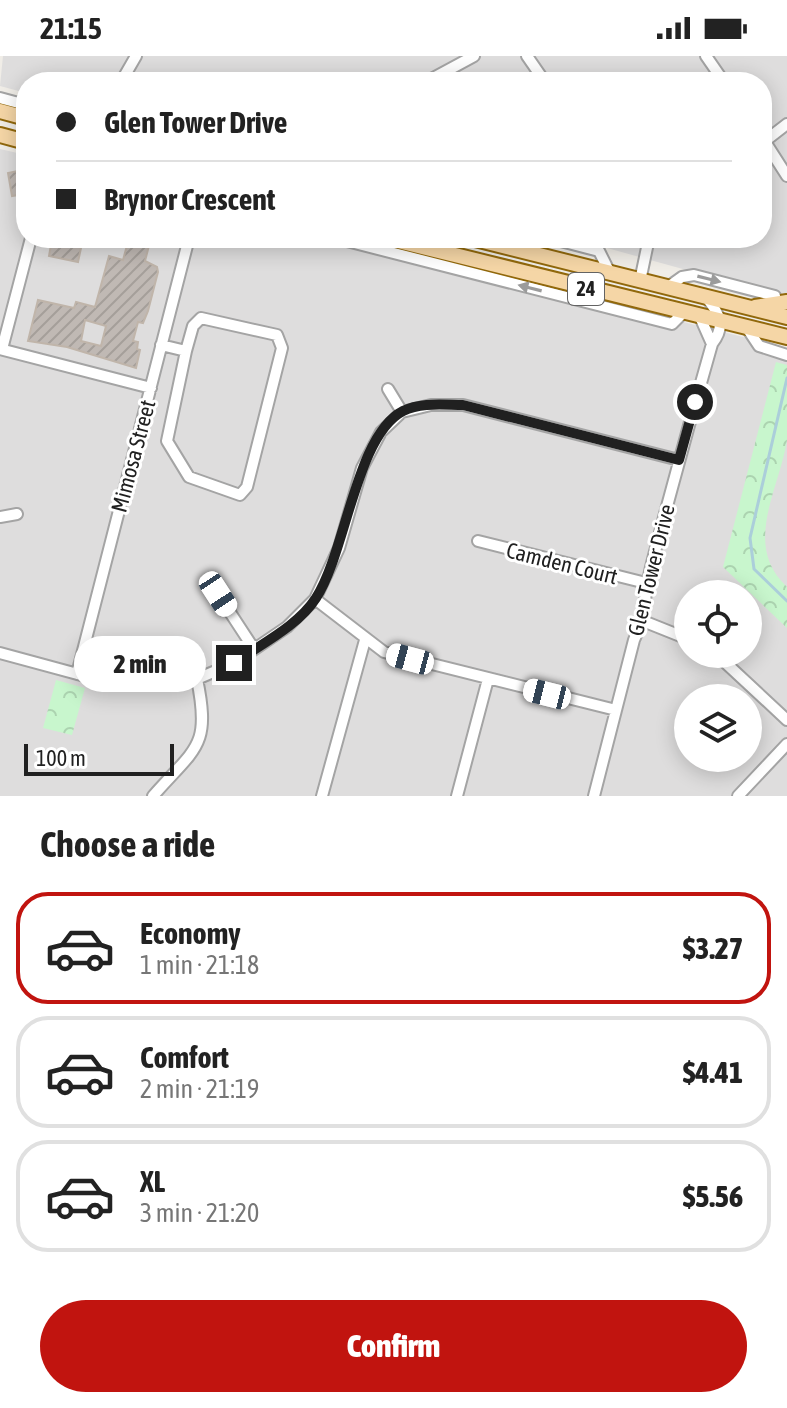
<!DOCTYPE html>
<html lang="en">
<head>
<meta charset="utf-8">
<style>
	body { margin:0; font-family:"Asap Condensed",sans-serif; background:#f2f2f2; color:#222; height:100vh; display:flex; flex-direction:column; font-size:30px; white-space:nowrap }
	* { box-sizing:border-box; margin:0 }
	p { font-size:26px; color:#767676 }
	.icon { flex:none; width:44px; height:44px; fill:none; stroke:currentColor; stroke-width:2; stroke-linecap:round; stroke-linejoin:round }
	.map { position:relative; height:740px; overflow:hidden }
	.details { display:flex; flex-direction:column; background:#fff; flex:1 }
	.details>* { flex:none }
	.top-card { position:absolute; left:16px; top:16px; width:756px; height:176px; border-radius:32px; box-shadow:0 4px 20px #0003; display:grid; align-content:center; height:176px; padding:0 40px; background:#fff }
	.buttons { position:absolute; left:674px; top:524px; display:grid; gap:16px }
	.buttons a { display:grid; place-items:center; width:88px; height:88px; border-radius:50%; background:#fff; box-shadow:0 4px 20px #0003; font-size:40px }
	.scale { position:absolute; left:24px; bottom:20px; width:150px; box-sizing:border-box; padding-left:8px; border:4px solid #202020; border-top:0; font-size:22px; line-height:28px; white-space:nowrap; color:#202020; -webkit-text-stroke:6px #fff; paint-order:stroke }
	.end { position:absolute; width:36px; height:36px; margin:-18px; border:10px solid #202020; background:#fff; box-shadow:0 0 0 4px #fff }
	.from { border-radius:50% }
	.bubble { position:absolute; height:56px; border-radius:28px; background:#fff; box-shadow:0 4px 20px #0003; font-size:26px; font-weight:800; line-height:56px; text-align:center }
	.car { position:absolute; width:24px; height:48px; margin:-24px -12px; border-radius:10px; box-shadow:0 0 6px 2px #0007; background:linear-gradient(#fff 24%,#345 0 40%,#fff 0 76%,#345 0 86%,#fff 0) }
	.top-card b { display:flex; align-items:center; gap:28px; height:76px; font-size:30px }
	.top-card b+b { border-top:2px solid #e0e0e0 }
	.top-card i { width:20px; height:20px; background:#222 }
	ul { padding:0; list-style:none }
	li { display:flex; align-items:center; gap:24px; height:112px; margin:0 16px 12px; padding:0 24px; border:4px solid #e0e0e0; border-radius:32px }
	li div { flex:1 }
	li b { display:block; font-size:30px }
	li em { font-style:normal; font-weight:800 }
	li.selected { border-color:#c1140f }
	li>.icon { width:72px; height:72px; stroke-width:1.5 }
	h2 { padding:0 40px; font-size:36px; line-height:96px }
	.button { display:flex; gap:16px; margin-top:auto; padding:16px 40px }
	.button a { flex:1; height:92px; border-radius:48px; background:#c1140f; color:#fff; font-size:32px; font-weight:800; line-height:92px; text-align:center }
	.status { display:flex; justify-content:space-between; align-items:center; height:56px; padding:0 40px; background:#fff; direction:ltr }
	.status svg { height:22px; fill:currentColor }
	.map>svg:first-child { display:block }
	.residential { fill:#dedddd; fill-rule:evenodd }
	.park { fill:url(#park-crowns) }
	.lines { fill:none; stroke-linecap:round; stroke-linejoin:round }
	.stream { stroke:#abceda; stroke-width:3 }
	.building { fill:url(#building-hatch); stroke:#c0b5aa; stroke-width:2; fill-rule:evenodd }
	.minor-casing { stroke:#a4a4a4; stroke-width:14 }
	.major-casing { stroke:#91680b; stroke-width:18 }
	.minor { stroke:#fff; stroke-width:10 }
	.major { stroke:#f5d6a6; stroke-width:14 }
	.oneway { fill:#9b9b9b }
	.route { stroke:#202020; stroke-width:10 }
	.labels { text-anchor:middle; stroke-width:6; stroke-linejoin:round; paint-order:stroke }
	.shield { fill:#fff; stroke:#636363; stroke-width:2 }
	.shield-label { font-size:20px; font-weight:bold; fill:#202020 }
	.street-label { font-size:22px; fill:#202020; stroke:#fff }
</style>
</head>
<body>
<div class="status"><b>21:15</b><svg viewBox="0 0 49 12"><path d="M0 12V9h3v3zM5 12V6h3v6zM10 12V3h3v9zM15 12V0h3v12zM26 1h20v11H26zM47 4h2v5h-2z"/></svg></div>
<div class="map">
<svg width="787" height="740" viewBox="0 0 787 740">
	<defs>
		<pattern id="park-crowns" width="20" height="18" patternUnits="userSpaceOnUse" patternTransform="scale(2)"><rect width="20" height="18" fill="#c8f6cd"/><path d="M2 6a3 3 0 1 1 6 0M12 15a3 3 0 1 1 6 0" fill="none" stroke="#acd3b0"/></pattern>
		<pattern id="building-hatch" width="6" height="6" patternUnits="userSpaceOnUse" patternTransform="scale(2)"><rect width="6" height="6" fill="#c0b9b4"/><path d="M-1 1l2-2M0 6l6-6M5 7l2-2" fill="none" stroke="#a59f9a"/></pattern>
	</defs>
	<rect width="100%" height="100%" fill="#f0ede7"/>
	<path class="residential" d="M3 0H787V242L571 182H762V26H26V37L0 30Z
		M0 93 26 99V182H348L787 292V740H0ZM688 538H748V598H688ZM688 642H748V702H688Z"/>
	<path class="park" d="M776 306 787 309C787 333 787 360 787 384 779 435 742 489 787 531V572L723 511Z
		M56 624 85 632 72 679 43 672Z"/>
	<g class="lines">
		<path class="stream" d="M787 322 750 482 754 513 787 545"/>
	</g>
	<path class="building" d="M23 114 25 138 12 140 8 117Z
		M129 182H151L145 205 157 211 158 216 148 255 143 267 138 266 133 285 138 286 137 293 140 294 136 312 67 291 28 285 38 244 74 252 76 246 95 251 109 200 123 204ZM85 264 106 270 101 290 81 285Z
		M61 183 81 192 78 206 49 200 51 189 59 191Z"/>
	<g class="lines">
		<g class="minor-casing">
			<path id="minor" d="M527 0 545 26
				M706 0 724 26
				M121 26 136 0
				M426 26 474 0
				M0 42 26 49
				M762 81 787 120
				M765 85 787 68
				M335 182 672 268 683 257
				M549 182 599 195 610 217
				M640 225 649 182
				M668 231 682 221 694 219 775 240
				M700 261 712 288
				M747 272 759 290 787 299
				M161 289 186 295 193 270 201 262 277 279 282 292 247 431 240 439 189 421 167 385 186 295
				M0 293 151 332
				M2 293 31 182
				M388 333 402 356
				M0 461 17 458
				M478 485 646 527
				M218 538 254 593
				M315 543 384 596 616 654
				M643 565 688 583
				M0 597 107 626 197 623 234 607 287 571 315 543 339 492 362 412 381 376 402 356 431 349H463L679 404
				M716 598 787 664
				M77 618 189 182
				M153 740C196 691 211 691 197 623
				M322 740 365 584
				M457 740 488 623
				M594 740 634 584C645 561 645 533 652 507 671 434 691 361 712 288 726 270 720 258 706 241
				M738 740 787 688"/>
		</g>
		<g class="major-casing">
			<path id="major" d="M0 55 26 62
				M0 79 26 86
				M386 182 787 281
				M471 182 787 261
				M755 251 787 246"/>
		</g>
		<use href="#minor" class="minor"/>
		<use href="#major" class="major"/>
	</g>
	<defs><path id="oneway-solid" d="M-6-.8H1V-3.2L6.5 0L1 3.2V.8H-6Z" transform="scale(2)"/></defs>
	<g class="oneway">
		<use href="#oneway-solid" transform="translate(709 223) rotate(14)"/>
		<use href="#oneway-solid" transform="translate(530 232) rotate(-166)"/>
	</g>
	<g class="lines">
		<path class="route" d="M234 607C261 588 298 570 316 542 346 496 356 379 403 355 421 346 444 349 463 349L679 404 695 346"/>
	</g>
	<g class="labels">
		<rect class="shield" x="568" y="217" width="36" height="32" rx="6"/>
		<g class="shield-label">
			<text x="586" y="240">24</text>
		</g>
		<g class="street-label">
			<text transform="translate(133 400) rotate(-75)" y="8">Mimosa Street</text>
			<text transform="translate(562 507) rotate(14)" y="8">Camden Court</text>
			<text transform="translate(651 514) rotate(-76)" y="8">Glen Tower Drive</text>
		</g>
	</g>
</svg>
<div class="buttons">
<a><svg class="icon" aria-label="locate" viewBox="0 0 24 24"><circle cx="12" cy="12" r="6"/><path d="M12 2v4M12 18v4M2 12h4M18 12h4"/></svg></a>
<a><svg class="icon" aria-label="layers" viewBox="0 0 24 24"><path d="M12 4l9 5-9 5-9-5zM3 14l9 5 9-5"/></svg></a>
</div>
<div class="scale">100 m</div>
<i class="end from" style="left:695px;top:346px"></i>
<i class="end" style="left:234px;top:607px"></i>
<div class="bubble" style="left:74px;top:580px;width:132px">2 min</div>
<i class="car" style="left:218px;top:538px;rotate:147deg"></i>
<i class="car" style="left:410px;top:603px;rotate:285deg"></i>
<i class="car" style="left:547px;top:638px;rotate:284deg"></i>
<div class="top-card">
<b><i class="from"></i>Glen Tower Drive</b>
<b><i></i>Brynor Crescent</b>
</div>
</div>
<section class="details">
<h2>Choose a ride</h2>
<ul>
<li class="selected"><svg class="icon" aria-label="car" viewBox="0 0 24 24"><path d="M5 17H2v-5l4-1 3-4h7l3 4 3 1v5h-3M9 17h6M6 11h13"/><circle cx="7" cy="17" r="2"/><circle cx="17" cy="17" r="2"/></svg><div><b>Economy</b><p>1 min · 21:18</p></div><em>$3.27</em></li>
<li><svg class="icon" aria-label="car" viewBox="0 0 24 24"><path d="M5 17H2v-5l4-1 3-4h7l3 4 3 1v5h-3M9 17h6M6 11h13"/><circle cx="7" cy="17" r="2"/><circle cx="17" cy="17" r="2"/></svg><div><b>Comfort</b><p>2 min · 21:19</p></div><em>$4.41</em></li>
<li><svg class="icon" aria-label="car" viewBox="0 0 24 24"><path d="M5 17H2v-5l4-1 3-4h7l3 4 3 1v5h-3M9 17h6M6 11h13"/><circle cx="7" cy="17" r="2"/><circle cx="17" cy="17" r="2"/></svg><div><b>XL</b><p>3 min · 21:20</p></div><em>$5.56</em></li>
</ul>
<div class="button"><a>Confirm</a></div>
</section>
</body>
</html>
